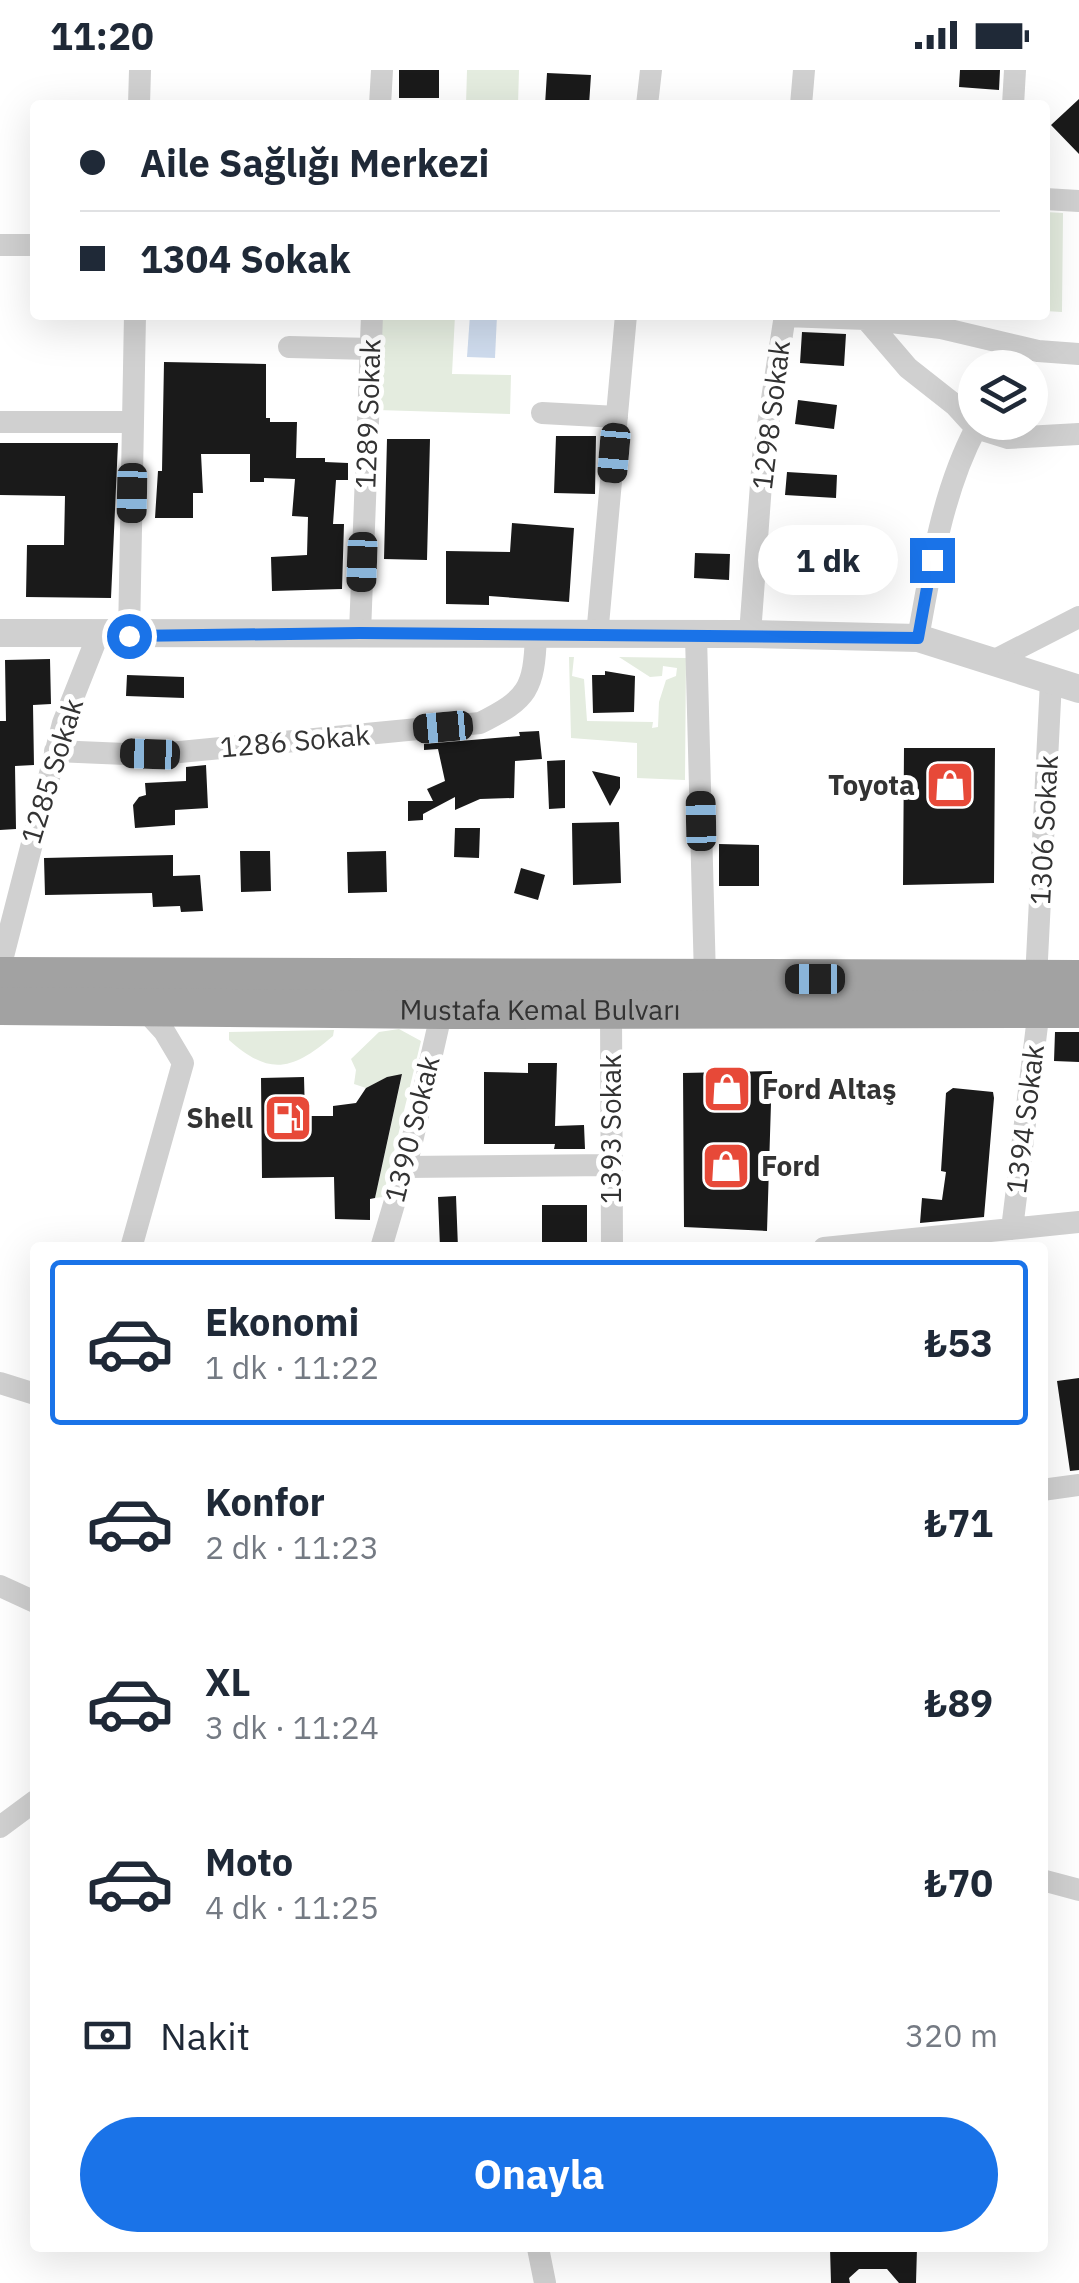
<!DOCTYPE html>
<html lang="tr">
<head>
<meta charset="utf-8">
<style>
	body { margin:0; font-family:"IBM Plex Sans",sans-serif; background:#f2f2f3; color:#1f2937; height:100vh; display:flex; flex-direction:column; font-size:38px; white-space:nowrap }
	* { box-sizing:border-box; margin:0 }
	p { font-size:32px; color:#747a83 }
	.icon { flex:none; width:55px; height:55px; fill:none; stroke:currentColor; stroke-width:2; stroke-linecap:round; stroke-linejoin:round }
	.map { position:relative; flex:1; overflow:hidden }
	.details { position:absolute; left:30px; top:1172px; width:1018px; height:1010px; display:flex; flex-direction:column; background:#fff; border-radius:10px; box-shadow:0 10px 40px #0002 }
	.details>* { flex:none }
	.banner { position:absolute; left:30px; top:30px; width:1020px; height:220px; border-radius:10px; box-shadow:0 10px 40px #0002; display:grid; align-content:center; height:220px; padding:0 50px; background:#fff }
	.tools { position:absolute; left:958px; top:280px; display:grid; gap:20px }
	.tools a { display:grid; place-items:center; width:90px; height:90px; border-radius:50%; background:#fff; box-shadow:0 10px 40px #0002; font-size:50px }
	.end { position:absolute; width:45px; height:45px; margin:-22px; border:12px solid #1a73e8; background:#fff; box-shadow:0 0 0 5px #fff }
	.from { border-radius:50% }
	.bubble { position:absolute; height:70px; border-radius:35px; background:#fff; box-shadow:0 10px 40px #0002; font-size:32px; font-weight:700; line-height:70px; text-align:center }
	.car { position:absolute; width:30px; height:60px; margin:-30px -15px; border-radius:12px; box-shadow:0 0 8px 2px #0007; background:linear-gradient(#222 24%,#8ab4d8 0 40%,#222 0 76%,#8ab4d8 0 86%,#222 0) }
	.banner b { display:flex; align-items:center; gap:35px; height:95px; font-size:38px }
	.banner b+b { border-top:2px solid #e0e1e3 }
	.banner i { width:25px; height:25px; background:#1f2937 }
	ul { padding:18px 0 0; list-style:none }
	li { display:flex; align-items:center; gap:30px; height:165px; margin:0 20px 15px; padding:0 30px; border:5px solid transparent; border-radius:10px }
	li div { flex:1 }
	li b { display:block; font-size:38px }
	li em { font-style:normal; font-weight:700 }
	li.active { border-color:#1a73e8 }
	li>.icon { width:90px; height:90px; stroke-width:1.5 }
	.pay { display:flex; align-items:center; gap:25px; height:110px; padding:0 50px; font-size:38px }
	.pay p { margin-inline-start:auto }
	.button { display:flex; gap:20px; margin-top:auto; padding:20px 50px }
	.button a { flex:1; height:115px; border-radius:60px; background:#1a73e8; color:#fff; font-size:40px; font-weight:700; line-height:115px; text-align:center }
	.status { display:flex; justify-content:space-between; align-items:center; height:70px; padding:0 50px; background:#fff; direction:ltr }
	.status svg { height:28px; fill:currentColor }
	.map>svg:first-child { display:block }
	.green { fill:#e4ecdf }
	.water { fill:#cfdcee }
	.building { fill:#1a1a1a }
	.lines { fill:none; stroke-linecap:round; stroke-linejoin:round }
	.minor { stroke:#d0d0d0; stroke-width:22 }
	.tertiary { stroke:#d0d0d0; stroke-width:28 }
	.trunk { stroke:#a2a2a2; stroke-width:38 }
	.route { stroke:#1a73e8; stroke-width:12 }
	.labels { text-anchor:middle; stroke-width:10; stroke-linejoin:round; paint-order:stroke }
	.street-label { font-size:28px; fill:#333; stroke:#fff }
	.poi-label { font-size:28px; font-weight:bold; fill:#333; stroke:#fff; text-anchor:end }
</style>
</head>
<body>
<div class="status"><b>11:20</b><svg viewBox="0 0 49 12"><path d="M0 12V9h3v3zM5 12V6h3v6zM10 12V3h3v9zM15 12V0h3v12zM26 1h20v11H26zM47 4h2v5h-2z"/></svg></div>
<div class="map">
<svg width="1079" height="2213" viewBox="0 0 1079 2213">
	<rect width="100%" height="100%" fill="#fff"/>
	<path class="green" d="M467 0H519L518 35H466Z
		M1045 142 1063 143 1062 242 1045 241Z
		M379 245H455L452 304 511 305 510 344 377 340Z
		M569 587H574L572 606 584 609 587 651 653 652 652 658 658 657 659 632 666 610 676 606 677 598 663 596 662 606 650 607 619 587 686 588 685 710 637 708V673L571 668Z
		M399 959 421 971 383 1127 375 1128 402 1005 387 1007 366 1018 354 1014 356 1000 351 989 379 962Z
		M334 960 333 966C293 1000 270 1007 229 970V962Z"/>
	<path class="water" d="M470 245H497L495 288 467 287Z"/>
	<path class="building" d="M399 0H439V28H399Z
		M960 0H1000L999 20 959 17Z
		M547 3 591 5 589 35H545Z
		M1079 29V84L1051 55Z
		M802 262 846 264 844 296 800 293Z
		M164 292 266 294V348H270V352H297L296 388H325V392L348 393V410H336L333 454H344L342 519 272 521 271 487 307 485 308 447 292 446 295 409 264 408V412H250V384H201L203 423H193V448H155L158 401H162Z
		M798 330 837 335 834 359 795 354Z
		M556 366H596L595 424 554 423Z
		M387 369H430L427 490 384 489Z
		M0 373H118L111 528 26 527 27 475H64L65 426 0 425Z
		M787 402 837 405 836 428 785 425Z
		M512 453 574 458 569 532 489 526V535L446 534V481L510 482Z
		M695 483 730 484 729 510 694 508Z
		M50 589 51 634 33 635 34 695 15 696 16 759 0 760V651H6L5 590Z
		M605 601 635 606 634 642 593 643 592 605H605Z
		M127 605 184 607V628L126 626Z
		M539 661 542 689 515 691 514 728 480 729 455 740V727L423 744V750L408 751V731H433L427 719 445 711 438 679 424 680V674L520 666 519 662Z
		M904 678H995L994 813 903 815Z
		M565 690V738L549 739 547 691Z
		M206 695 208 738 175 740V755L135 758 133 735 139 727 146 725 145 713 186 711V697Z
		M592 701 620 707V718L610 736Z
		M619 752 621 813 573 815 572 753Z
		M455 758H480L479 788 454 787Z
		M719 774 759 775V816H719Z
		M240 781H270L271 821 241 822Z
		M386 781 387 822 348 823 347 782Z
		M173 785V806L200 805 203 841 181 842 180 836 153 837 152 823 45 825 44 788Z
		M521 798 545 805 538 830 514 823Z
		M1055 962H1079V992L1054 991Z
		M528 993H557L555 1056 584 1055 585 1079H554L555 1074H484V1002L528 1003Z
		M772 1001 767 1161 684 1157 683 1003Z
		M402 1004 375 1128 370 1129V1150L335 1149 334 1107 262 1108 261 1008 304 1007 305 1046H333V1036L356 1033 366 1018 387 1007Z
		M953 1018 993 1022 994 1028 984 1147 920 1153 922 1128 942 1130 946 1102 941 1101 946 1023Z
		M456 1126 458 1178H440L438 1127Z
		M542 1135H587V1178H542Z
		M1079 1308V1400L1070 1401 1057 1311Z
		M830 2178H917L916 2213H899L887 2199H859L849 2208 850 2213H831Z"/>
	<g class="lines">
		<path class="minor" d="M139 35 140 0
			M380 35 382 0
			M647 35 651 0
			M801 35 804 0
			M1013 35 1015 0
			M1045 129 1079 131
			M0 175H35
			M866 245V249L941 258 1038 281 1079 284
			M785 246 866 249 908 298 955 335 976 358 1008 368 1079 364
			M289 277 371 279
			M542 343 617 347
			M0 352H133
			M360 563 372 245
			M750 564 763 387 785 245
			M129 566 135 245
			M597 566 626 245
			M696 566 705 908
			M918 568C931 498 942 422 976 358
			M993 591 1079 547
			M55 681 149 685 480 653C528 629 534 619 536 565
			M0 898 63 653 98 565
			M1036 909 1051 611
			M611 940 612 1178
			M405 1097 611 1095
			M1012 1159 1039 939
			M131 1178 183 993 164 961 142 937
			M381 1178 410 1080 442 940
			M824 1178 1079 1152
			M0 1313 35 1324
			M1042 1420 1079 1415
			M0 1516 35 1532
			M0 1757 35 1731
			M1042 1810 1079 1820
			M538 2178 545 2213"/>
		<path class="tertiary" d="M0 563 750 564 918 568 1079 619"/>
		<g class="trunk">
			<path d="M0 906 1079 909"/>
			<path id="s1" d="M0 936 442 940 1079 939"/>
		</g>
	</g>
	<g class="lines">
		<path class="route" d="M129 566 360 563 918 568 932 490"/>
	</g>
	<defs>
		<g id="shop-square" transform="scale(2.5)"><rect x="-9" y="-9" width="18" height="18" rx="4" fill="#e74938" stroke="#fff"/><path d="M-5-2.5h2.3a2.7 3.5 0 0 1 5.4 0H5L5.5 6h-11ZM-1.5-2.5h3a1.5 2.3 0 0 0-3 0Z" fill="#fff"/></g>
		<g id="fuel-square" transform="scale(2.5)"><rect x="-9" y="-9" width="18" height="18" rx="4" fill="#e74938" stroke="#fff"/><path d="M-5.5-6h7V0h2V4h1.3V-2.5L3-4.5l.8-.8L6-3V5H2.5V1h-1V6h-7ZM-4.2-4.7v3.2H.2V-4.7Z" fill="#fff"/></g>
	</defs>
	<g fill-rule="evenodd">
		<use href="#shop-square" x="950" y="715"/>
		<use href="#shop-square" x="727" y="1019"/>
		<use href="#fuel-square" x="288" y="1048"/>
		<use href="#shop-square" x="726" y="1096"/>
	</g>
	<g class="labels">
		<g class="street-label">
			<text transform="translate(368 344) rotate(-88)" y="10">1289 Sokak</text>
			<text transform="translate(771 345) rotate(-83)" y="10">1298 Sokak</text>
			<text transform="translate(295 671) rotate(-5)" y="10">1286 Sokak</text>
			<text transform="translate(52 701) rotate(-73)" y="10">1285 Sokak</text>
			<text transform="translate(1044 760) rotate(-87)" y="10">1306 Sokak</text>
			<text dy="10" stroke="none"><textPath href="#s1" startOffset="540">Mustafa Kemal Bulvarı</textPath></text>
			<text transform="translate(1025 1049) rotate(-83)" y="10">1394 Sokak</text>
			<text transform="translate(412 1059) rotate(-76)" y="10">1390 Sokak</text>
			<text transform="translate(611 1059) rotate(-90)" y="10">1393 Sokak</text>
		</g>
		<g class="poi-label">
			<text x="915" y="725">Toyota</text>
			<text x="762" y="1029" text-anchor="start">Ford Altaş</text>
			<text x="253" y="1058">Shell</text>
			<text x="761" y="1106" text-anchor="start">Ford</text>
		</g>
	</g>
</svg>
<div class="tools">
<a><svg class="icon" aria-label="layers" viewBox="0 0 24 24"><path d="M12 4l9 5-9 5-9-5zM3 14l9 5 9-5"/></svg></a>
</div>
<i class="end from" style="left:129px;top:566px"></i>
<i class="end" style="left:932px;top:490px"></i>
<div class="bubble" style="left:758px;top:455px;width:140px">1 dk</div>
<i class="car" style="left:614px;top:383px;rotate:185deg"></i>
<i class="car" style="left:132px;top:423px;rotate:181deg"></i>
<i class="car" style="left:362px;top:492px;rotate:182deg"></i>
<i class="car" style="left:443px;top:657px;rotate:265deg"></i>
<i class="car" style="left:150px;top:684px;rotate:272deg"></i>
<i class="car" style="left:701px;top:751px;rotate:359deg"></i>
<i class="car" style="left:815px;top:909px;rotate:270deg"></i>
<div class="banner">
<b><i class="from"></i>Aile Sağlığı Merkezi</b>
<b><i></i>1304 Sokak</b>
</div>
<section class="details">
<ul>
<li class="active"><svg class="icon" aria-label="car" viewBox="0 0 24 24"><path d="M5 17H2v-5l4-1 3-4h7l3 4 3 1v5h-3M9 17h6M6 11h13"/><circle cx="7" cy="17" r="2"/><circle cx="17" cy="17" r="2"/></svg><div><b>Ekonomi</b><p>1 dk · 11:22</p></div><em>₺53</em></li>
<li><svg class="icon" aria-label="car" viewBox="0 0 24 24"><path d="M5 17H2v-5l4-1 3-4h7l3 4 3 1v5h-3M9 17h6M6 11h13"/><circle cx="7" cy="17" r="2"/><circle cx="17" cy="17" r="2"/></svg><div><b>Konfor</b><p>2 dk · 11:23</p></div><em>₺71</em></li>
<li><svg class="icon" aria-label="car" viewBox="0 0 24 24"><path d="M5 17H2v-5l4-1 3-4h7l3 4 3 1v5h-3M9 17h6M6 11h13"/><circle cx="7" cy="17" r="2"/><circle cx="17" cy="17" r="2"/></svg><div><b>XL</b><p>3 dk · 11:24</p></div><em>₺89</em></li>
<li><svg class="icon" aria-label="car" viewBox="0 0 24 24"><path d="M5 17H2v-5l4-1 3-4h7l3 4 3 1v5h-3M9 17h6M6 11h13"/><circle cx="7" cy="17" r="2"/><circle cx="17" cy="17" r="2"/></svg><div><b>Moto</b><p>4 dk · 11:25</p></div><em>₺70</em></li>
</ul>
<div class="pay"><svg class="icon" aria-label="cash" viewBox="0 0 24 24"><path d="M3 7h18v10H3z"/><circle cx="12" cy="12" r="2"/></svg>Nakit<p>320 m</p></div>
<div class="button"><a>Onayla</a></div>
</section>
</div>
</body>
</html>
